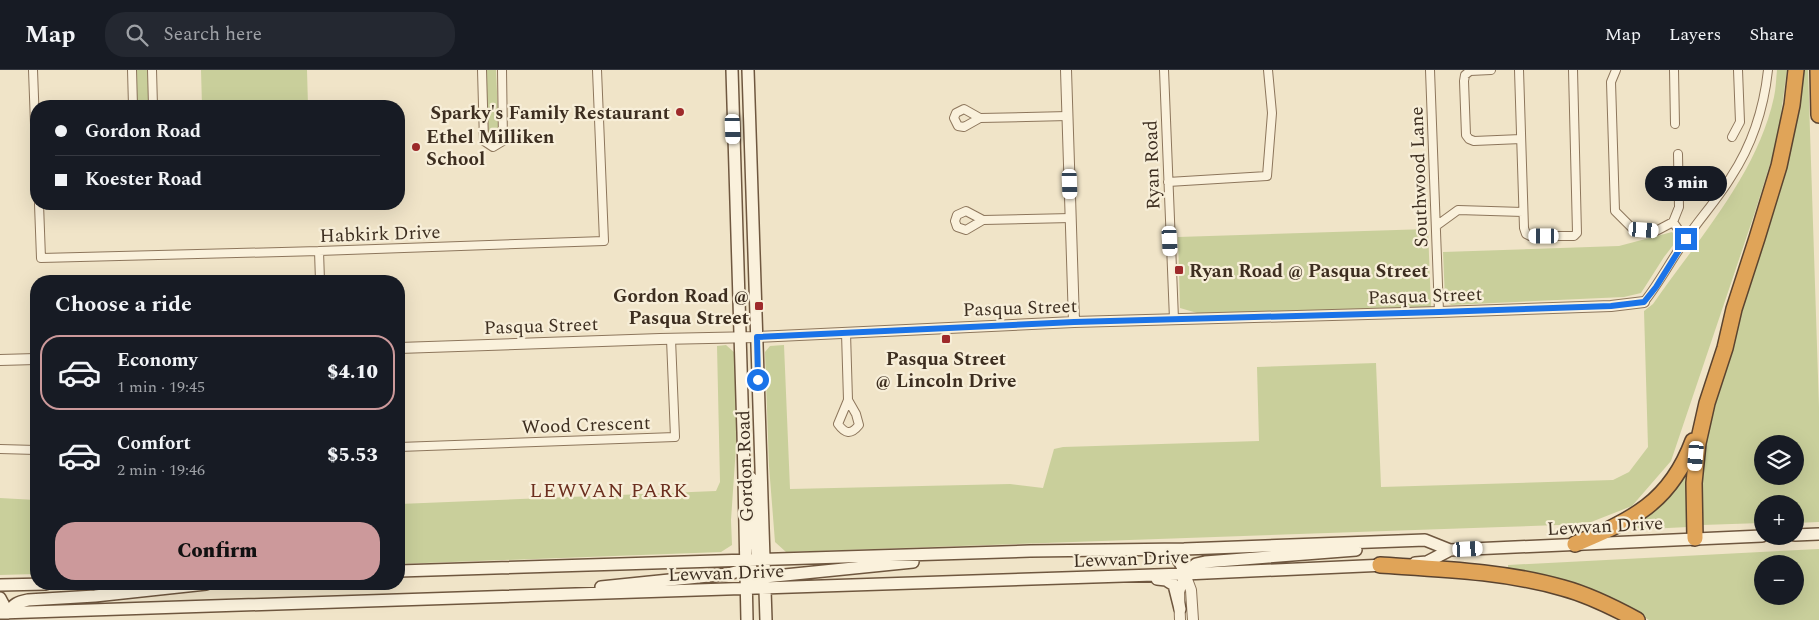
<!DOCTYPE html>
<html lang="en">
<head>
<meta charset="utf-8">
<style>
	body { margin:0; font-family:Spectral,serif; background:#242831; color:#f1f3f6; height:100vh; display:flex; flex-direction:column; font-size:19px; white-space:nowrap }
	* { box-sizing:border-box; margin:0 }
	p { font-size:16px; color:#9ea1a6 }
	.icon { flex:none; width:28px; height:28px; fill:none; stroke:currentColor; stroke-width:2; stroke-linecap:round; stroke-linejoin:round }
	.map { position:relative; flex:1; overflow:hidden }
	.sheet { position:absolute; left:30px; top:205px; width:375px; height:315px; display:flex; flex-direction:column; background:#171b24; border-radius:20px; box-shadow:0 5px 20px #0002 }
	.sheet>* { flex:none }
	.hud { position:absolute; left:30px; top:30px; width:375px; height:110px; border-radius:20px; box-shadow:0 5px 20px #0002; display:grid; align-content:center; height:110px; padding:0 25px; background:#171b24 }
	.tools { position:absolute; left:1754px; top:365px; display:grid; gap:10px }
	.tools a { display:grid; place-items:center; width:50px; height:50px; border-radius:50%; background:#171b24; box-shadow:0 5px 20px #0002; font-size:25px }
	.end { position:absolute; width:22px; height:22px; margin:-11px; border:6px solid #1a73e8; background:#fff; box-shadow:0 0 0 2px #fff }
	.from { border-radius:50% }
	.bubble { position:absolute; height:35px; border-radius:18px; background:#171b24; box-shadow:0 5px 20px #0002; font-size:16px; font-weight:800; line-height:35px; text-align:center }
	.car { position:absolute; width:15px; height:30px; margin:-15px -8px; border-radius:6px; box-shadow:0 0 4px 1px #0007; background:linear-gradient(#fff 24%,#345 0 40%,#fff 0 76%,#345 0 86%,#fff 0) }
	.hud b { display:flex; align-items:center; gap:18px; height:48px; font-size:19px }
	.hud b+b { border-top:1px solid #363941 }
	.hud i { width:12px; height:12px; background:#f1f3f6 }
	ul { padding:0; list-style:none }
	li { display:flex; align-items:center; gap:15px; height:75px; margin:0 10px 8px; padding:0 15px; border:2px solid transparent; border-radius:20px }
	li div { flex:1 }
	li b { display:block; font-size:19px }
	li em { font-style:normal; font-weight:800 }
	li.current { border-color:#cc999b }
	li>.icon { width:45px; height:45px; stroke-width:1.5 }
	h2 { padding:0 25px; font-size:22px; line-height:60px }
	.cta { display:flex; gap:10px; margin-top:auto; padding:10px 25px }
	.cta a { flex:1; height:58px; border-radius:20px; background:#cc999b; color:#111; font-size:20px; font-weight:800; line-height:58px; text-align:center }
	header { display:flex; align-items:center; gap:30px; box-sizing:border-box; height:70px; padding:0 25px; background:#171b24; border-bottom:1px solid #363941 }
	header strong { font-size:24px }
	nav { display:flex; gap:28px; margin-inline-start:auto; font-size:18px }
	.search { width:350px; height:45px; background:#242831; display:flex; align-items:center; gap:12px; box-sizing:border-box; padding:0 18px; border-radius:20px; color:#9ea1a6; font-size:19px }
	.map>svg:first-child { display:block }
	.green { fill:#c9cf9b; fill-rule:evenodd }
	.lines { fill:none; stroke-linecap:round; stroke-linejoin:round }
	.minor-casing { stroke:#8d765c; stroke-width:10 }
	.tertiary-casing { stroke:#8d765c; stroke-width:12 }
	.secondary-casing { stroke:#6f573f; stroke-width:14 }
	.motorway-casing { stroke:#5b4430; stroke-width:18 }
	.minor { stroke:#faf1dc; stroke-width:8 }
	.tertiary { stroke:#faf1dc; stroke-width:10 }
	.secondary { stroke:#faf1dc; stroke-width:11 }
	.motorway { stroke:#e0a458; stroke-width:15 }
	.route { stroke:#1a73e8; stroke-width:6 }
	.poi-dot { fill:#9e2a2b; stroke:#f7eed8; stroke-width:2 }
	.labels { text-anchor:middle; stroke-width:4.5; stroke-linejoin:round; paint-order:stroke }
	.poi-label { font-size:19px; font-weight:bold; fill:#3d2e20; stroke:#f7eed8; text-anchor:end }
	.street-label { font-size:19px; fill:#3d2e20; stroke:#f7eed8 }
	.neighbourhood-label { font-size:20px; letter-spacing:1px; fill:#6b2e1e; stroke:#f7eed8 }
</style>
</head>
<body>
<header>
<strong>Map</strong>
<div class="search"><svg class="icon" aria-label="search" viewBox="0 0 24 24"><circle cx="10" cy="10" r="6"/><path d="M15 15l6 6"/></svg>Search here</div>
<nav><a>Map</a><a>Layers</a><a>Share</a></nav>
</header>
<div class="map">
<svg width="1819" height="550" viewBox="0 0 1819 550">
	<rect width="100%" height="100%" fill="#f0e4c8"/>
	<path class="green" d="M136 0H148L149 36H137Z
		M201 0H307L308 36H202Z
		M484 0H496L499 67 494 72H490L486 66Z
		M1777 0H1787L1777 72 1755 142 1671 391 1632 436 1586 454 1502 457 786 482 775 472 769 396 765 282 770 276 784 275 790 419 1010 414 1043 418 1054 379 1063 377 1259 371 1257 297 1376 293 1381 417 1613 410 1629 402 1648 377 1644 241 1653 234C1698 169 1757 105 1774 27 1776 18 1776 9 1777 0Z
		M1800 0H1808L1819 337V452L1795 453V434H1762V453L1702 455 1700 405 1713 335ZM1762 374H1795V406H1762Z
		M1428 159 1431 237 1204 245 1180 238 1178 167Z
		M1672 162 1678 169 1664 187 1641 223 1624 227 1451 235 1445 229 1443 182 1619 176Z
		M726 275 735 283 737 362 731 450 732 475 721 482 399 494V434L716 421 720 412 717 276Z
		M1693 374 1688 457 1628 460V456C1668 439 1675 410 1693 374Z
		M0 428 36 430V504L0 505Z
		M1819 479V550H1649L1628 538 1508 502V495ZM1762 494H1795V526H1762Z"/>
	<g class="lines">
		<g class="minor-casing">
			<path id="minor" d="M33 0 36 81
				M132 0 133 36
				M152 0 153 36
				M482 0 484 71 493 77 503 71 502 0
				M1164 0 1174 249
				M1430 0 1439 242
				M1491 0 1470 1 1465 5 1464 11 1466 65 1469 69 1474 71 1521 69
				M1519 0 1524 158 1526 164 1530 166H1574L1577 163 1573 0
				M1616 0 1611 12 1615 141 1633 159 1656 161 1673 152 1685 169
				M1674 0 1675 54
				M980 48 964 39 956 43 954 48 958 56 964 57 980 48 1068 46
				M1732 67 1740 52 1738 0
				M1168 112 1267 106 1272 43 1268 0
				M39 134 41 188 319 181 604 171 597 0
				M983 150 966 141 957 145 955 151 957 157 966 160 983 150 1071 148
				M1673 152 1679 137 1678 84
				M1436 156 1458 140 1523 142
				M319 181 320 211
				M1644 232C1660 212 1671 190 1686 169 1700 148 1718 129 1731 107 1752 75 1764 37 1768 0
				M846 263 848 330 856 344 859 355C851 365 845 364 838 354L848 330
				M399 377 675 367 671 269
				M0 379 36 380"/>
		</g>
		<g class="tertiary-casing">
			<path id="tertiary" d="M1066 0 1074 252
				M399 278 660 269 757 267 1074 252 1439 242 1611 236 1644 232
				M0 290 36 289
				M1185 504 1191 520 1193 550
				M1180 550 1179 522 1185 504"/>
		</g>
		<g class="secondary-casing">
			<path id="secondary" d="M732 0 743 362 747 550
				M748 0 766 550
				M751 408 757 484
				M1795 465 1819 464
				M1165 480C1176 485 1181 492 1185 504
				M1415 493 1427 492 1450 480
				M399 501 1030 481 1184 479 1425 470 1450 480 1762 466
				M1185 504 1196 494 1205 492 1356 480
				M1157 509 1166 510 1174 515 1180 539
				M0 515 46 514
				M601 517 728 504 751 498
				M746 519 751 511 765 507 913 492
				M0 528 8 543
				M0 543 1185 504 1386 495
				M8 543C13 534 18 532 28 530L95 526 206 514"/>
		</g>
		<g class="motorway-casing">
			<path id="motorway" d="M1818 0 1819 45
				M1695 468 1694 413 1698 373 1707 333 1725 278 1734 239 1757 168 1779 96 1792 35 1796 0
				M1575 474C1632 450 1670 433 1693 371
				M1380 495C1441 499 1504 501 1563 518 1589 525 1613 537 1637 550"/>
		</g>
		<use href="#minor" class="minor"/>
		<use href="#tertiary" class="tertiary"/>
		<use href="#secondary" class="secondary"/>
		<use href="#motorway" class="motorway"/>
	</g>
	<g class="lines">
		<path class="route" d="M758 310 757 267 1074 252 1439 242 1611 236 1644 232 1656 217 1686 169"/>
	</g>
	<g class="poi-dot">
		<circle cx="680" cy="42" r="5"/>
		<circle cx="416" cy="77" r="5"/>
		<rect x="1174" y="195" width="10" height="10" rx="2.5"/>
		<rect x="754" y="231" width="10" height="10" rx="2.5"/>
		<rect x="941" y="264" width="10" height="10" rx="2.5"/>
	</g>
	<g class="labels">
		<g class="poi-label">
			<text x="670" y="49">Sparky's Family Restaurant</text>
			<text x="426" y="73" text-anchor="start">Ethel Milliken<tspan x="426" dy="22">School</tspan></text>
			<text x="1189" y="207" text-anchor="start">Ryan Road @ Pasqua Street</text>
			<text x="749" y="232">Gordon Road @<tspan x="749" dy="22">Pasqua Street</tspan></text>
			<text x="946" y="295" text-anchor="middle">Pasqua Street<tspan x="946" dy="22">@ Lincoln Drive</tspan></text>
		</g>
		<g class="street-label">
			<text transform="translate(1151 95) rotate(-92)" y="7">Ryan Road</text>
			<text transform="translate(1418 107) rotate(-92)" y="7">Southwood Lane</text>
			<text transform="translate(380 163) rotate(-2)" y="7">Habkirk Drive</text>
			<text transform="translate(1425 225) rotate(-2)" y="7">Pasqua Street</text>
			<text transform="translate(1020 237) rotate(-2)" y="7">Pasqua Street</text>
			<text transform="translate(541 255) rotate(-2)" y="7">Pasqua Street</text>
			<text transform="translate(586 354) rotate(-2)" y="7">Wood Crescent</text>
			<text transform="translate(744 396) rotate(-92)" y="7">Gordon Road</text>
			<text transform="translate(1605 455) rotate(-3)" y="7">Lewvan Drive</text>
			<text transform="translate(1131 488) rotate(-2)" y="7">Lewvan Drive</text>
			<text transform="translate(726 502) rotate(-2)" y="7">Lewvan Drive</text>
		</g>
		<g class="neighbourhood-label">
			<text x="609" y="427">LEWVAN PARK</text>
		</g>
	</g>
</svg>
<div class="tools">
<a><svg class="icon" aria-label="layers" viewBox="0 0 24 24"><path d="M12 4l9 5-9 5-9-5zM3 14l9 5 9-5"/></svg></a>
<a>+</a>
<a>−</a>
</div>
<i class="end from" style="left:758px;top:310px"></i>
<i class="end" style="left:1686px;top:169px"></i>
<div class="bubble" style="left:1645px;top:96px;width:82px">3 min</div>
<i class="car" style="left:733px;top:59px;rotate:178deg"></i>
<i class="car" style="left:1070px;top:114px;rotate:178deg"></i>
<i class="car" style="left:1644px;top:160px;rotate:94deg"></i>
<i class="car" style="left:1544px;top:166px;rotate:270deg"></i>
<i class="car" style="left:1170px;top:171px;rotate:177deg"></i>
<i class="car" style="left:1696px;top:386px;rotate:185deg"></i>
<i class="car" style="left:1468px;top:479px;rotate:87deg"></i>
<div class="hud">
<b><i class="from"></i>Gordon Road</b>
<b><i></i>Koester Road</b>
</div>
<section class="sheet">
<h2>Choose a ride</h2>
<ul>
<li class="current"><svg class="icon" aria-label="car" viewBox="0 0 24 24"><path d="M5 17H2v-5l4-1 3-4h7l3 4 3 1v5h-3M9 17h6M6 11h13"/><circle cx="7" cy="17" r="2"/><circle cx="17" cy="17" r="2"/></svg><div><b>Economy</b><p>1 min · 19:45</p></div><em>$4.10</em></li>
<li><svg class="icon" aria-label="car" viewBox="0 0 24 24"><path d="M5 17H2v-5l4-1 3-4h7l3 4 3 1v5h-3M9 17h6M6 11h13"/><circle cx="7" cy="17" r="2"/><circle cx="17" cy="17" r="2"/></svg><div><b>Comfort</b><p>2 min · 19:46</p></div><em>$5.53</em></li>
</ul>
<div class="cta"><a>Confirm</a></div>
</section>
</div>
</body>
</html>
